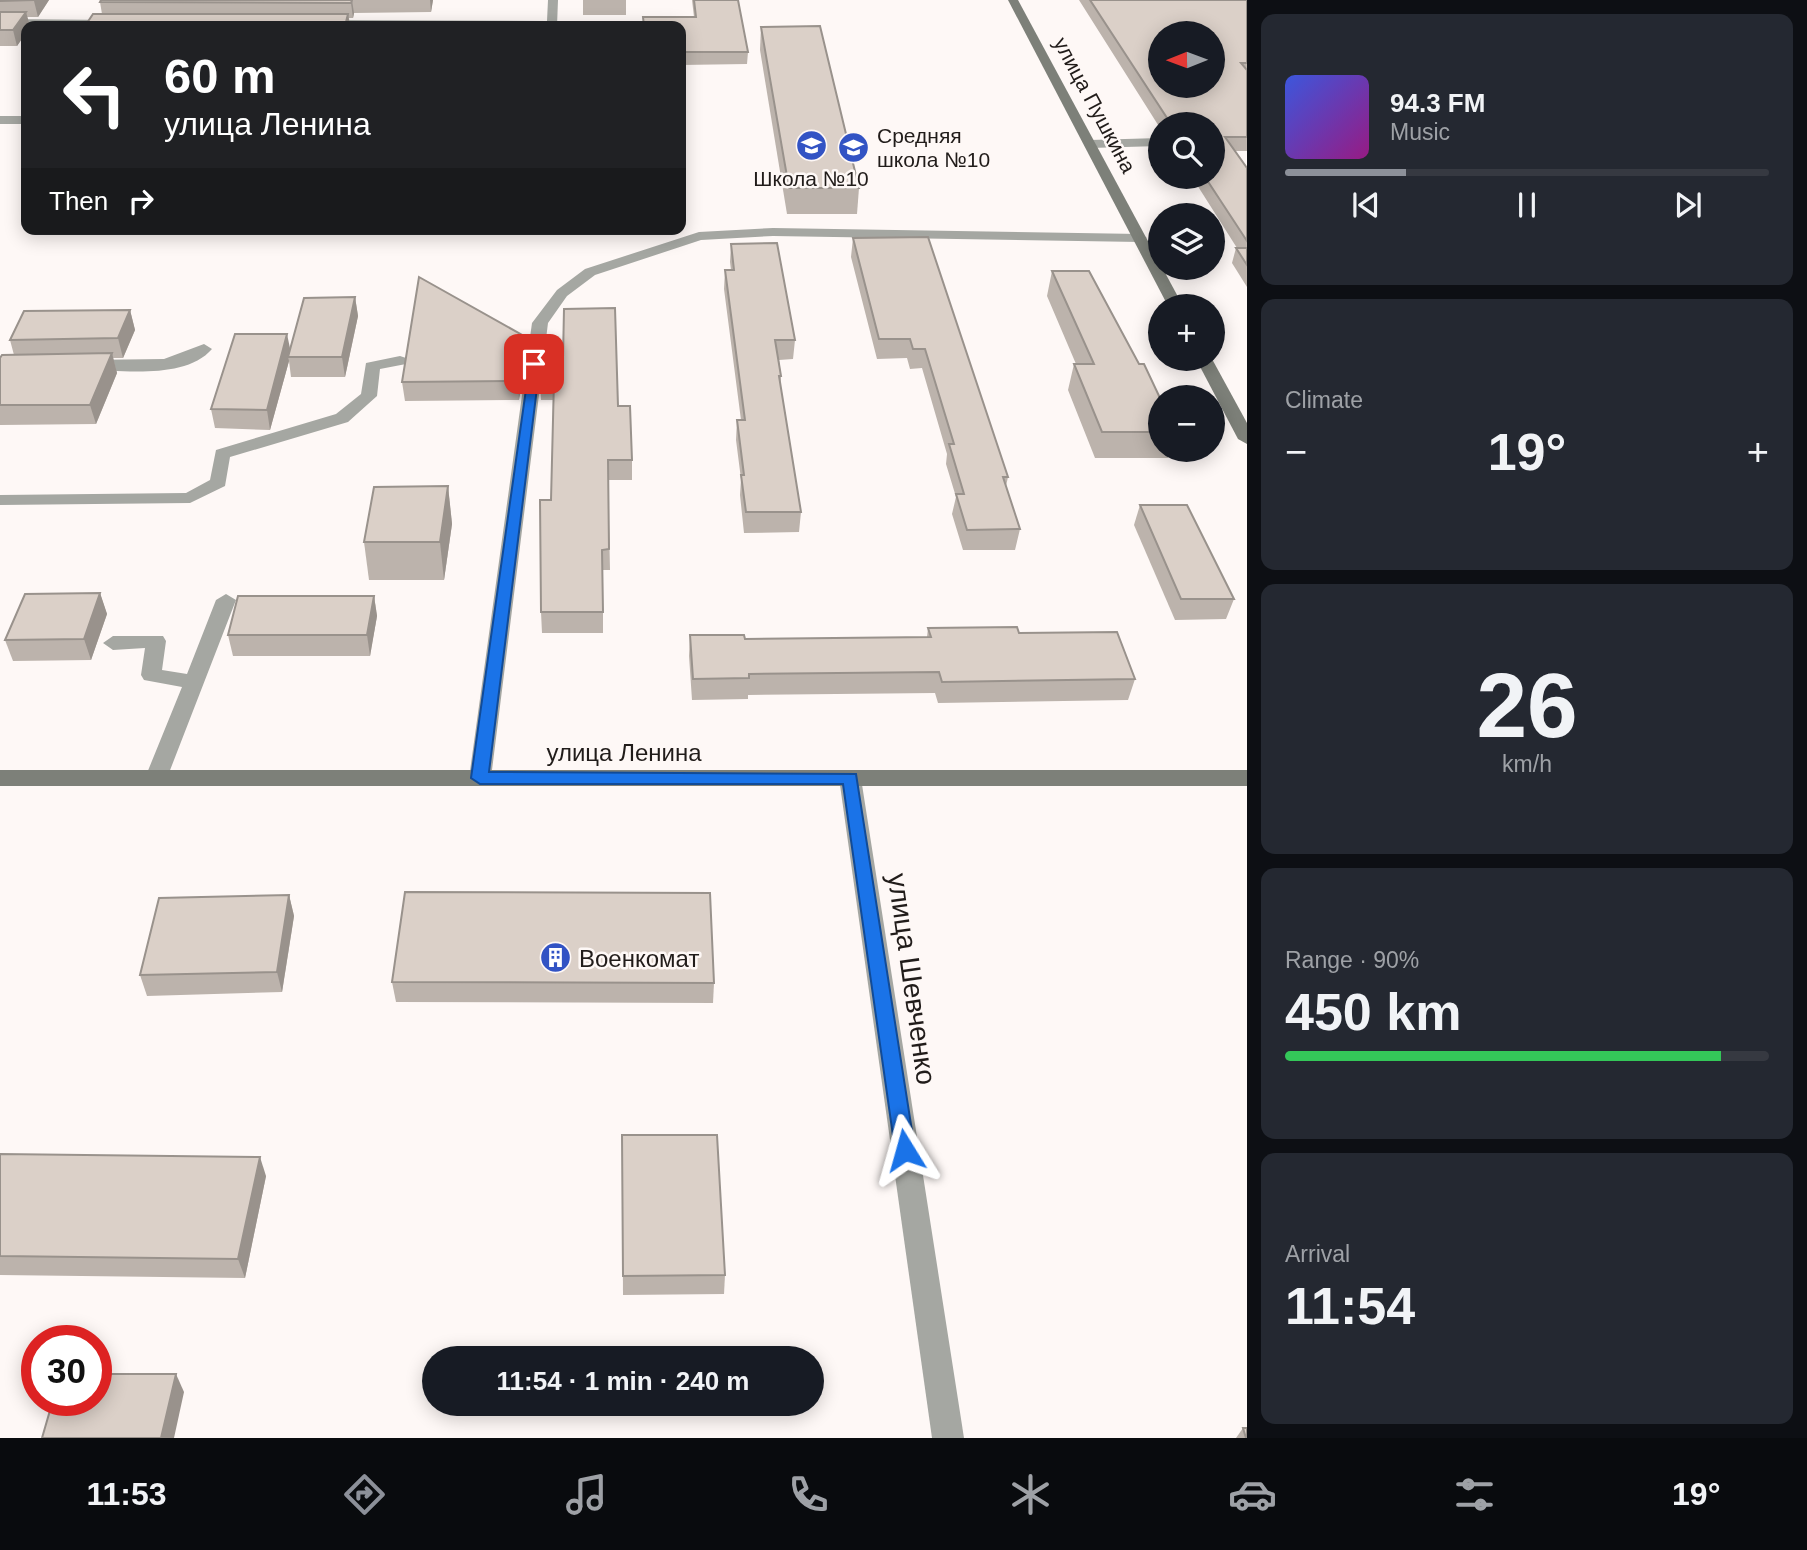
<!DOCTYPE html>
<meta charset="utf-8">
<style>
:root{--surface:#171b24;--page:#242831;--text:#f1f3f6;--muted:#9ea1a6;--line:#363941;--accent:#8c9099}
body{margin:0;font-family:Arial,sans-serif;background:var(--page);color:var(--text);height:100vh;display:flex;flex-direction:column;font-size:26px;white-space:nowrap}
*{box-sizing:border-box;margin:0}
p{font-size:23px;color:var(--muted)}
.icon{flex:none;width:38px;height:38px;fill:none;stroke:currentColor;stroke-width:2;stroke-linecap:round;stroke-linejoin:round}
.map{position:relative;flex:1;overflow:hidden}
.details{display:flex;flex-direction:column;gap:14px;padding:14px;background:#0d0f14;width:560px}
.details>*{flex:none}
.guide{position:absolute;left:21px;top:21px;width:665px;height:214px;border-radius:14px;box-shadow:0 4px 18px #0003;background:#202124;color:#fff;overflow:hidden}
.needle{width:46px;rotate:269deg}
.tools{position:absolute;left:1148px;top:21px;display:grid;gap:14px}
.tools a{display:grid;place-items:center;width:77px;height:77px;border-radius:50%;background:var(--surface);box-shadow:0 4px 18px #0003;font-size:35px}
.speed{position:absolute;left:21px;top:1325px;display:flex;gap:14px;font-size:35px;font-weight:700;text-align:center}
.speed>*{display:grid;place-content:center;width:91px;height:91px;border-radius:50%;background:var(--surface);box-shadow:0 4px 18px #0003;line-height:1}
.speed .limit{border:10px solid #d22;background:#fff;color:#111}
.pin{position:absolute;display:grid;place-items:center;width:60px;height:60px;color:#fff;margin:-30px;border-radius:14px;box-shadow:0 4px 10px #0006}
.me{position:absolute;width:77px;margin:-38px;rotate:352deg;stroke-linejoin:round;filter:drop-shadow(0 0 5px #0008)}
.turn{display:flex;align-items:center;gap:24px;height:147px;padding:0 28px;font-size:32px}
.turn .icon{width:91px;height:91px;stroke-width:2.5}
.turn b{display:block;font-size:49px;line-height:60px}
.then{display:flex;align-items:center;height:66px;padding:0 28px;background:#0003;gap:14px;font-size:26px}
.big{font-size:52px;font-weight:700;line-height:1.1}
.details .card{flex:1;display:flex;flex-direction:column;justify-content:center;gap:10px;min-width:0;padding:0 24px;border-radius:14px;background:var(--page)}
.details .dial{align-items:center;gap:0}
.dial b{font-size:91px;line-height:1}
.song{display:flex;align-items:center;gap:21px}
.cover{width:84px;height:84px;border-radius:10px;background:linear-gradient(135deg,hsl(230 70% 55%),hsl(310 70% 35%))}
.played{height:7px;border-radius:4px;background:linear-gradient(90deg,var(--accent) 25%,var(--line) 25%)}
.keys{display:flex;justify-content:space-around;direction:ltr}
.heat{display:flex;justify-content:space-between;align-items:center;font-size:38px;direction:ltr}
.charge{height:10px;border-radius:5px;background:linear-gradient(90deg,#34c759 90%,var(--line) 0)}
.trip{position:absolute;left:422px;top:1346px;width:402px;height:70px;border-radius:35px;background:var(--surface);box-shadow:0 4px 18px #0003;font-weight:700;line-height:70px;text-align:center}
.tabs{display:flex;height:112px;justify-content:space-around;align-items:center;background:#090b0e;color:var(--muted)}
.tabs .icon{width:49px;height:49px}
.tabs .on{color:var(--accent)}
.tabs b{font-size:32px;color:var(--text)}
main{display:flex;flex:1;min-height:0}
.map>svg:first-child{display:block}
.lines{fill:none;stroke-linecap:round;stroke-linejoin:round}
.street{fill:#a5a7a2;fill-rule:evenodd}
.secondary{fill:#7d8079;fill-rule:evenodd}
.wall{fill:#bcb3ac}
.shaded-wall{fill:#99928c}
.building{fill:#dbd0c8;stroke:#99928c;stroke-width:2;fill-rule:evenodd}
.route{fill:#1a73e8;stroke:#114b97;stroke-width:2}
.labels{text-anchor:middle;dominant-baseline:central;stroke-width:5;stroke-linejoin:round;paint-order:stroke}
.far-street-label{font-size:21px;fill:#211c1a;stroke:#fef8f6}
.far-poi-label{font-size:21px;fill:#211c1a;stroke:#fef8f6;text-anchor:start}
.street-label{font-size:24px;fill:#211c1a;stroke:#fef8f6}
.poi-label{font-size:24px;fill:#211c1a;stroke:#fef8f6;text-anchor:start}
.near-street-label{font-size:28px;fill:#211c1a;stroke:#fef8f6}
</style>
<main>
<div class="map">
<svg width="1247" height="1438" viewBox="0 0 1247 1438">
<rect width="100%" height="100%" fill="#fef8f6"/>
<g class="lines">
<g class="street">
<path d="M 548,0 L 558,0 L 557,26 L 321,26 L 315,23 L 321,20 L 547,21 Z"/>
<path d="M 0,19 L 113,20 L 119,23 L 113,26 L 0,25 Z"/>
<rect x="0" y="116" width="26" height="8"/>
<path d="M 1160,138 L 1160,146 L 1090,148 L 1084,144 L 1090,140 Z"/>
<path d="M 773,228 L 1140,234 L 1147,238 L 1140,242 L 773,236 L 701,240 L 595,275 L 567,296 L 548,323 L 491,778 L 488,784 L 472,784 L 469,778 L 532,323 L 557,290 L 585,269 L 699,232 Z"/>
<path d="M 204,344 L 212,349 C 185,380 123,370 86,370 L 78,365 L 86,360 L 164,359 Z"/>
<path d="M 400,356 L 406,358 L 406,364 L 380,369 L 377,396 L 348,422 L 230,457 L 225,486 L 190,503 L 0,505 L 0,495 L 186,493 L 210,480 L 216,450 L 336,414 L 361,394 L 366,363 Z"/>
<path d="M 226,594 L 236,600 L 167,778 L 164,784 L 148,784 L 145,778 L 182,687 L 144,680 L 141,675 L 145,648 L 113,650 L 103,643 L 113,636 L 163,636 L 166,641 L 162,670 L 187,674 L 216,600 Z"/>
<path d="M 850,770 L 858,772 L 861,778 L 964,1438 L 932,1438 L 839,778 L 842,772 Z"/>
</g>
<g class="secondary">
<path d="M 1008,0 L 1018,0 L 1183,306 L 1168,306 Z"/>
<path d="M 1196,359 L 1212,359 L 1247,423 L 1247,444 L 1238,439 Z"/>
<rect x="0" y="770" width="1247" height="16"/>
</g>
</g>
<g class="wall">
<path d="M 0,0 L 49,0 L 38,17 L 27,17 L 30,26 L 26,26 L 26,33 L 17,46 L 0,46 Z"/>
<path d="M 101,0 L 433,0 L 431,12 L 354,13 L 353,18 L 349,18 L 350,26 L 102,14 L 100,2 Z"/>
<rect x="583" y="0" width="43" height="15"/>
<path d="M 692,0 L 738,0 L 748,52 L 747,64 L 681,65 L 681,26 L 643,26 L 643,17 L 694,17 Z"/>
<path d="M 1079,0 L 1247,0 L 1247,151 L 1235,151 L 1247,168 L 1247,287 L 1232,263 L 1236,248 L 1237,248 L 1192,177 L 1213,177 L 1213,124 L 1160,124 L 1160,128 Z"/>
<path d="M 761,27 L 859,188 L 857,214 L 787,214 L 760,50 Z"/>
<path d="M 928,237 L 1008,477 L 1006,486 L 1020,529 L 1015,550 L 963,550 L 952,514 L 956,497 L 946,464 L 947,454 L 922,368 L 910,369 L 907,358 L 877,359 L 851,257 L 853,238 Z"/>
<path d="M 731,244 L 795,340 L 793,359 L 779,360 L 781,376 L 780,387 L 801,512 L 799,532 L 744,533 L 740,495 L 741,479 L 736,440 L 737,420 L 741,420 L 724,289 L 725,270 L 731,270 L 730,262 Z"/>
<path d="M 1052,271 L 1139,364 L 1160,398 L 1160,450 L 1171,450 L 1168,458 L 1095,458 L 1068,390 L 1074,364 L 1076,364 L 1047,296 Z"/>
<path d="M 355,297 L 358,316 L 345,377 L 291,377 L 289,361 L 270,430 L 215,428 L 211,409 L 290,350 Z"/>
<path d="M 130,310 L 135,330 L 123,358 L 113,358 L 117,373 L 96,424 L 0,425 L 0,358 L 14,355 L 10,340 Z"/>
<path d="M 544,348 L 618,406 L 632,460 L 632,480 L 608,480 L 610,570 L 603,570 L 603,633 L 542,633 L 541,612 L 551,500 L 553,400 L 541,400 L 540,380 Z"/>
<path d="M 525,355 L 519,400 L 405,401 L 402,382 Z"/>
<path d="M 448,486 L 452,524 L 444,580 L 369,580 L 364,542 Z"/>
<path d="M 1140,505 L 1234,599 L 1226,619 L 1175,620 L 1134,525 Z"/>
<path d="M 100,593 L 107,614 L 91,660 L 13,661 L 5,640 Z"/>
<path d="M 374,596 L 377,616 L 370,656 L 233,656 L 228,635 Z"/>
<path d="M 928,628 L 1019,633 L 1135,679 L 1128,700 L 938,703 L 935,693 L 748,695 L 748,699 L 692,700 L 689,656 L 690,635 L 745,639 L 927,637 Z"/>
<path d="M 289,895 L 294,916 L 282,992 L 147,996 L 140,975 Z"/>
<path d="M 392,982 L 714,983 L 713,1003 L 396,1002 Z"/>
<path d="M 622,1135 L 725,1275 L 724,1294 L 623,1295 Z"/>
<path d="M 0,1154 L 266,1176 L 245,1278 L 0,1275 Z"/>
<path d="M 1243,1428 L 1247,1438 L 1236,1438 Z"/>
</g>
<g class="shaded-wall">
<path d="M 34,0 L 49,0 L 38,17 L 34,1 Z"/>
<path d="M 352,0 L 354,13 L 353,18 L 351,3 Z"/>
<path d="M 430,0 L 433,0 L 431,12 Z"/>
<path d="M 26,12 L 30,26 L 26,26 L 26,33 L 17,46 L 13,30 Z"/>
<path d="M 348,14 L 350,26 L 345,26 Z"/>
<path d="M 355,297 L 358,316 L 345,377 L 342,357 Z"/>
<path d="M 130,310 L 135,330 L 123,358 L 118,338 Z"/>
<path d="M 287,334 L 291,353 L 288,357 L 289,361 L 270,430 L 267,410 Z"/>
<path d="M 524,336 L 525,355 L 519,400 L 518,381 Z"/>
<path d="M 112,353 L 117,373 L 96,424 L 90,405 Z"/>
<path d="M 448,486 L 452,524 L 444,580 L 440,542 Z"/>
<path d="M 100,593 L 107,614 L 91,660 L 84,639 Z"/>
<path d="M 374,596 L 377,616 L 370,656 L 367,635 Z"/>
<path d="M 289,895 L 294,916 L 282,992 L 277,972 Z"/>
<path d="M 260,1157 L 266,1176 L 245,1278 L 238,1259 Z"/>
<path d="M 176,1374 L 184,1392 L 174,1438 L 161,1438 Z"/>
</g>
<g class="building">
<path d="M 0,0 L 34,0 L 0,1 Z"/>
<path d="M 101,0 L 352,0 L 351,3 L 100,2 Z"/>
<path d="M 694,0 L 738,0 L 748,52 L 681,52 L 681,26 L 644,26 L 643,17 L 696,17 Z"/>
<path d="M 1090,0 L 1247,0 L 1247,63 L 1241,63 L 1247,70 L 1247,137 L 1225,137 L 1247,168 L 1247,241 L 1205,177 L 1213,177 L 1213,124 L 1171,124 ZM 1160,33 L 1213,33 L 1213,86 L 1160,86 Z"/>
<path d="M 0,12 L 26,12 L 13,30 L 0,30 Z"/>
<path d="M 93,14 L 348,14 L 345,26 L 85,26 Z"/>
<path d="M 820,26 L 859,188 L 789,188 L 761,27 Z"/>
<path d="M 928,237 L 1008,477 L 1003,477 L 1020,529 L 967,530 L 956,494 L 964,494 L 949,444 L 954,444 L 925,349 L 913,349 L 910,339 L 879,339 L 853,238 Z"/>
<path d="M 777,243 L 795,340 L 775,340 L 781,376 L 779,376 L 801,512 L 746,512 L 741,475 L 744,475 L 737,420 L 745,420 L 725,270 L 734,270 L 731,244 Z"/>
<path d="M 1236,248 L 1247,248 L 1247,265 Z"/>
<path d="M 1052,271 L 1089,271 L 1139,364 L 1144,364 L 1160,398 L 1160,432 L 1102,432 L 1074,364 L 1094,364 Z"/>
<path d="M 419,277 L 524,336 L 518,381 L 402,382 Z"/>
<path d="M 355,297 L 342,357 L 288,357 L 304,298 Z"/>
<path d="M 615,308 L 618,406 L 630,406 L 632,460 L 608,460 L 609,549 L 602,550 L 603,612 L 541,612 L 540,500 L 551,500 L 554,380 L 540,380 L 544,348 L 563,358 L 564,309 Z"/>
<path d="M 130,310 L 118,338 L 10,340 L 24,311 Z"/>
<path d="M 235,334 L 287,334 L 267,410 L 211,409 Z"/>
<path d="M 112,353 L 90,405 L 0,405 L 0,358 L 2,355 Z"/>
<path d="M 448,486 L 440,542 L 364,542 L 374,487 Z"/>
<path d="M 1140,505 L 1187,505 L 1234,599 L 1181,599 Z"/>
<path d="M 100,593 L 84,639 L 5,640 L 25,594 Z"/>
<path d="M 238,596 L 374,596 L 367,635 L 228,635 Z"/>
<path d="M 1017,627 L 1019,633 L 1117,632 L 1135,679 L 942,682 L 939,672 L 749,674 L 749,678 L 693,679 L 690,635 L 744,635 L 745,639 L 931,637 L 928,628 Z"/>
<path d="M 405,892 L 710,893 L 714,983 L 392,982 Z"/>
<path d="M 289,895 L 277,972 L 140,975 L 159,898 Z"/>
<path d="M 622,1135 L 717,1135 L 725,1275 L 623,1276 Z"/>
<path d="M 0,1154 L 260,1157 L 238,1259 L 0,1256 Z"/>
<path d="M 96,1374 L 176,1374 L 161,1438 L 42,1438 L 53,1400 L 96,1400 Z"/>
<path d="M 1243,1428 L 1247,1428 L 1247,1438 L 1246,1438 Z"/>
</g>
<path class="route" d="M 530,361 L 540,364 L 489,772 L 856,774 L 915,1150 L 912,1156 L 905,1159 L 898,1156 L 895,1150 L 843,784 L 480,784 L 471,778 Z"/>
<defs>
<symbol id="school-disc" viewBox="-11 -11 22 22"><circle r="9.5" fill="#3253c4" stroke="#fef8f6"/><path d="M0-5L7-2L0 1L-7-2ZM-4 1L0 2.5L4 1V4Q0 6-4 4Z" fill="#fff"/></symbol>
<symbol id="building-disc" viewBox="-11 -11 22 22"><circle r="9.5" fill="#3253c4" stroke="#fef8f6"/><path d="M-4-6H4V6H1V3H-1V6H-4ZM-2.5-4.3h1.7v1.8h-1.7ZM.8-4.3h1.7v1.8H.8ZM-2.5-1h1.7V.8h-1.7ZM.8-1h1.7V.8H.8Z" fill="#fff"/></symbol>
</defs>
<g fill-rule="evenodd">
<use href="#school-disc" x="794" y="128" width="35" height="35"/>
<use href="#school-disc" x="836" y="130" width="35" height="35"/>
<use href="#building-disc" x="538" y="940" width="35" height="35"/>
</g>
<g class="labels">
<g class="far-street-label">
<text transform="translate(1095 105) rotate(62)">улица Пушкина</text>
</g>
<g class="far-poi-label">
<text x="877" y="135">Средняя<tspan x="877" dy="24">школа №10</tspan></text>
<text x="811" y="178" text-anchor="middle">Школа №10</text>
</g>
<g class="street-label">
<text x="624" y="752">улица Ленина</text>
</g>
<g class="poi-label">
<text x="579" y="958">Военкомат</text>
</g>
<g class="near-street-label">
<text transform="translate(912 979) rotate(82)">улица Шевченко</text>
</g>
</g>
</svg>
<div class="tools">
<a><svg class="needle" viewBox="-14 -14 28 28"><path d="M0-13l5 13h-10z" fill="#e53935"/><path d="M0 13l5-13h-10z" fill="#9ea1a6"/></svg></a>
<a><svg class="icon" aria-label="search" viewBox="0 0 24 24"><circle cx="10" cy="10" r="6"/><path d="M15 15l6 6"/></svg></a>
<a><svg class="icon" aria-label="layers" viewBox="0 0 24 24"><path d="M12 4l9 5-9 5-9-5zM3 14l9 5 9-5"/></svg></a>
<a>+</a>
<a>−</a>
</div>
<div class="speed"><div class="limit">30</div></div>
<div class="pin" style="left:534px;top:364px;background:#d93025"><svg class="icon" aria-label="arrive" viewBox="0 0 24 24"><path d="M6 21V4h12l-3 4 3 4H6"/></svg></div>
<svg class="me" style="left:905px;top:1150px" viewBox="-20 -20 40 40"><path d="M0-17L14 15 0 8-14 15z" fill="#1a73e8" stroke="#fff" stroke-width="4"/></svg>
<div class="trip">11:54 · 1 min · 240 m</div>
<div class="guide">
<div class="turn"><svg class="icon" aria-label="left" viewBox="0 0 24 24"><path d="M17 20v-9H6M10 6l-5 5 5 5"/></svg><div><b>60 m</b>улица Ленина</div></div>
<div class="then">Then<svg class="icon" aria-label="right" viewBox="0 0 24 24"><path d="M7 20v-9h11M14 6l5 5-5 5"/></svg></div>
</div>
</div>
<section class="details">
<div class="card">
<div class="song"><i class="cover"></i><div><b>94.3 FM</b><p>Music</p></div></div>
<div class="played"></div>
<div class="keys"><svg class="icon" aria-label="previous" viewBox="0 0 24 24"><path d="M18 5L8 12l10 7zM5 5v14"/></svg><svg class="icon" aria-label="pause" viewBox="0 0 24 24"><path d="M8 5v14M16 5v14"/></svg><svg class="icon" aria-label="next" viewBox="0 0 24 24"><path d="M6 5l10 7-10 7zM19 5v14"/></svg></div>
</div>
<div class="card"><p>Climate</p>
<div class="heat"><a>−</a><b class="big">19°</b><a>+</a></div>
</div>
<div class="card dial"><b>26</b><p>km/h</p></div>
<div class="card"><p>Range · 90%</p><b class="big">450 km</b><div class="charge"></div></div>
<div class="card"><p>Arrival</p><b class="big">11:54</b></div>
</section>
</main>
<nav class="tabs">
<b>11:53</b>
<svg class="icon on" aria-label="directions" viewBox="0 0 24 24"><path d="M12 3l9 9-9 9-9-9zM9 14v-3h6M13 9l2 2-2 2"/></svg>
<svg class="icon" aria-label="music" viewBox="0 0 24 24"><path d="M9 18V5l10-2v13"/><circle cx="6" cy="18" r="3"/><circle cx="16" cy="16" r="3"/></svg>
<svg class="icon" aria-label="phone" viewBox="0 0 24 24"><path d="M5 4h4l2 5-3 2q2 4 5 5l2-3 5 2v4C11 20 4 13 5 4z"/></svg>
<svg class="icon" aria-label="climate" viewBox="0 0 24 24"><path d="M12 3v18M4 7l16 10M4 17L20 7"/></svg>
<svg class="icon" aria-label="car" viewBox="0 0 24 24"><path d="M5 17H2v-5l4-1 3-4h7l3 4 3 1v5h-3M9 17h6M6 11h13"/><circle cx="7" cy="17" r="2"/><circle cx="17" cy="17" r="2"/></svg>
<svg class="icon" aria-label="filters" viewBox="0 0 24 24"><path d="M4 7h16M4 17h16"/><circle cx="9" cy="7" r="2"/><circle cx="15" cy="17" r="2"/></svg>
<b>19°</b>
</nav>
